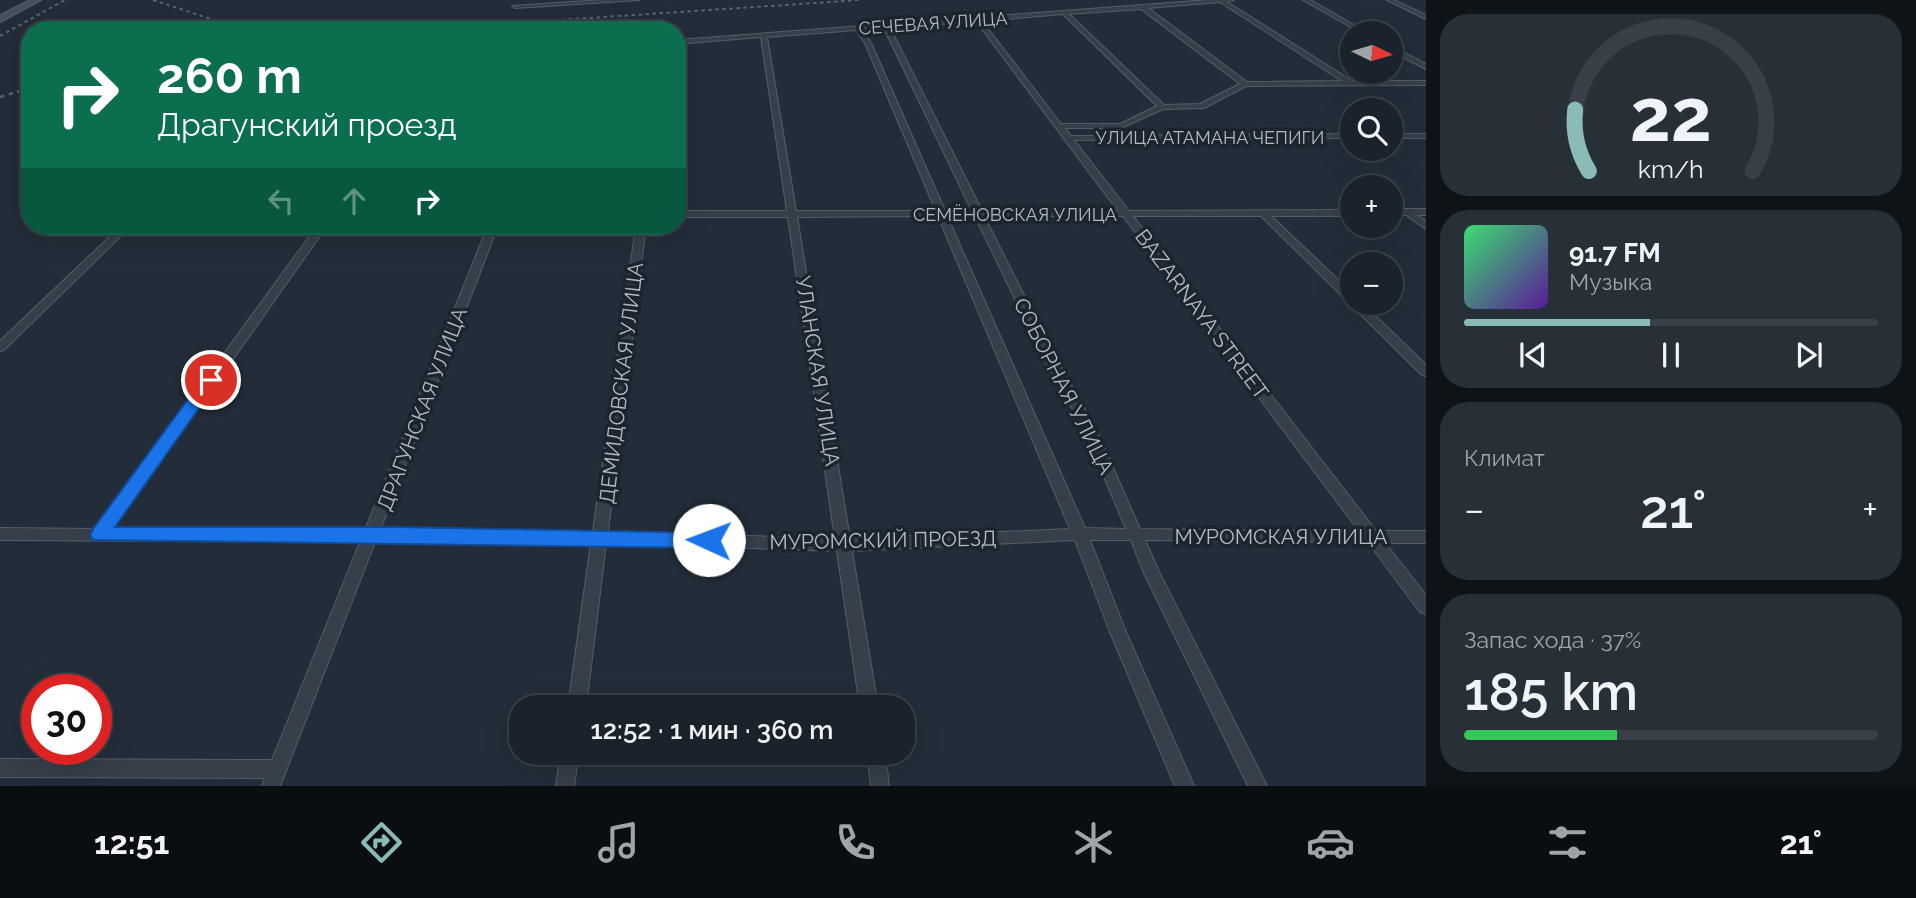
<!DOCTYPE html>
<html lang="ru">
<meta charset="utf-8">
<style>
:root{--surface:#1a222b;--page:#272f37;--text:#f1f3f6;--muted:#9fa4a9;--line:#383f47;--accent:#8bbbb9}
body{margin:0;font-family:Raleway,sans-serif;background:var(--page);color:var(--text);height:100vh;display:flex;flex-direction:column;font-size:26px;white-space:nowrap}
*{box-sizing:border-box;margin:0}
p{font-size:23px;color:var(--muted)}
.icon{flex:none;width:38px;height:38px;fill:none;stroke:currentColor;stroke-width:2;stroke-linecap:round;stroke-linejoin:round}
.map{position:relative;flex:1;overflow:hidden}
.drawer{display:flex;flex-direction:column;gap:14px;padding:14px;background:#0e1318;width:490px}
.drawer>*{flex:none}
.guide{position:absolute;left:21px;top:21px;width:665px;height:214px;border-radius:28px;box-shadow:0 7px 28px #0002,0 0 0 2px var(--line);background:#0b6e4f;color:#fff;overflow:hidden}
.needle{width:46px;rotate:95deg}
.fabs{position:absolute;left:1340px;top:21px;display:grid;gap:14px}
.fabs a{display:grid;place-items:center;width:63px;height:63px;border-radius:50%;background:var(--surface);box-shadow:0 7px 28px #0002,0 0 0 2px var(--line);font-size:35px}
.speed{position:absolute;left:21px;top:674px;display:flex;gap:14px;font-size:35px;font-weight:700;text-align:center}
.speed>*{display:grid;place-content:center;width:91px;height:91px;border-radius:50%;background:var(--surface);box-shadow:0 7px 28px #0002,0 0 0 2px var(--line);line-height:1}
.speed .limit{border:10px solid #d22;background:#fff;color:#111}
.pin{position:absolute;display:grid;place-items:center;width:60px;height:60px;color:#fff;margin:-30px;border:4px solid #fff;border-radius:50%;box-shadow:0 2px 7px #0007}
.me{position:absolute;width:77px;margin:-38px;rotate:272deg;stroke-linejoin:round;filter:drop-shadow(0 0 5px #0008)}
.turn{display:flex;align-items:center;gap:24px;height:147px;padding:0 21px;font-size:32px}
.turn .icon{width:91px;height:91px;stroke-width:2.5}
.turn b{display:block;font-size:49px;line-height:60px}
.lanes{display:flex;align-items:center;height:66px;padding:0 21px;background:#0003;justify-content:center;gap:35px;direction:ltr}
.lanes .off{opacity:.35}
.big{font-size:52px;font-weight:600;line-height:1.1}
.drawer .card{flex:1;display:flex;flex-direction:column;justify-content:center;gap:10px;min-width:0;padding:0 24px;border-radius:28px;background:var(--page)}
.drawer .dial{align-items:center;gap:0}
.dial svg{height:182px;overflow:visible;fill:none;stroke:var(--line);stroke-width:7;stroke-linecap:round;text-anchor:middle}
.dial text{fill:var(--text);stroke:none}
.song{display:flex;align-items:center;gap:21px}
.cover{width:84px;height:84px;border-radius:10px;background:linear-gradient(135deg,hsl(140 70% 55%),hsl(270 70% 35%))}
.played{height:7px;border-radius:4px;background:linear-gradient(90deg,var(--accent) 45%,var(--line) 45%)}
.keys{display:flex;justify-content:space-around;direction:ltr}
.heat{display:flex;justify-content:space-between;align-items:center;font-size:38px;direction:ltr}
.charge{height:10px;border-radius:5px;background:linear-gradient(90deg,#34c759 37%,var(--line) 0)}
.trip{position:absolute;left:509px;top:695px;width:406px;height:70px;border-radius:28px;background:var(--surface);box-shadow:0 7px 28px #0002,0 0 0 2px var(--line);font-weight:600;line-height:70px;text-align:center}
.dock{display:flex;height:112px;justify-content:space-around;align-items:center;background:#0a0e11;color:var(--muted)}
.dock .icon{width:49px;height:49px}
.dock .active{color:var(--accent)}
.dock b{font-size:32px;color:var(--text)}
main{display:flex;flex:1;min-height:0}
.map>svg:first-child{display:block}
.lines{fill:none;stroke-linecap:round;stroke-linejoin:round}
.street-casing{stroke:#555d68;stroke-width:2}
.secondary-casing{stroke:#555d68;stroke-width:2}
.street{fill:#363f4a;fill-rule:evenodd}
.secondary{fill:#454e5d;fill-rule:evenodd}
.rail-far1{stroke:#596371;stroke-width:2;stroke-dasharray:3.5 3.5;stroke-linecap:butt}
.rail{stroke:#596371;stroke-width:2.5;stroke-dasharray:4.5 4.5;stroke-linecap:butt}
.route{fill:#1a73e8;stroke:#114b97;stroke-width:2}
.labels{text-anchor:middle;dominant-baseline:central;stroke-width:7;stroke-linejoin:round;paint-order:stroke}
.far-street-label{font-size:18px;fill:#b2bac6;stroke:#1c242e}
.street-label{font-size:21px;fill:#b2bac6;stroke:#1c242e}
</style>
<main>
<div class="map">
<svg width="1426" height="786" viewBox="0 0 1426 786">
<rect width="100%" height="100%" fill="#232d39"/>
<g class="lines">
<defs>
<g id="street">
<path d="M 602,0 L 639,0 L 515,8 L 512,6 Z"/>
<path d="M 1209,0 L 1234,0 L 1227,2 L 1352,81 L 1426,81 L 1426,85 L 1246,86 L 1204,108 L 1163,109 L 1121,128 L 1065,128 L 1071,136 L 1353,134 L 1353,138 L 1074,140 L 1129,211 L 1353,210 L 1353,216 L 1271,216 L 1353,294 L 1353,303 L 1362,303 L 1426,365 L 1426,376 L 1422,375 L 1261,216 L 1133,216 L 1376,531 L 1426,531 L 1426,543 L 1385,543 L 1426,595 L 1426,614 L 1420,612 L 1368,542 L 1145,540 L 1159,572 L 1267,786 L 1248,786 L 1144,573 L 1131,540 L 1090,540 L 1126,632 L 1194,786 L 1175,786 L 1110,632 L 1075,540 L 852,551 L 878,707 L 860,707 L 837,551 L 606,543 L 586,707 L 568,707 L 591,543 L 375,542 L 280,786 L 262,786 L 265,778 L 0,777 L 0,759 L 272,760 L 360,542 L 0,540 L 0,528 L 96,529 L 317,226 L 327,226 L 113,529 L 365,530 L 488,226 L 498,226 L 380,530 L 593,531 L 636,226 L 646,226 L 608,531 L 835,539 L 788,217 L 677,217 L 677,211 L 787,211 L 761,37 L 677,44 L 677,40 ZM 1220,2 L 1342,81 L 1247,82 L 1148,8 ZM 1141,9 L 1240,84 L 1200,104 L 1164,105 L 1069,14 ZM 1063,14 L 1157,106 L 1120,124 L 1061,124 L 982,21 ZM 976,21 L 1118,211 L 982,211 L 890,28 ZM 884,28 L 972,211 L 945,211 L 871,43 L 862,30 ZM 856,30 L 865,43 L 936,211 L 796,211 L 767,37 ZM 938,216 L 1070,529 L 850,539 L 797,217 ZM 947,216 L 975,216 L 1042,355 L 1084,429 L 1126,529 L 1085,528 ZM 984,216 L 1123,216 L 1359,531 L 1140,529 L 1096,429 L 1054,355 Z"/>
<path d="M 1303,0 L 1310,0 L 1368,33 L 1361,33 Z"/>
<path d="M 1387,0 L 1394,0 L 1426,15 L 1426,19 Z"/>
<path d="M 1391,46 L 1426,64 L 1426,69 L 1391,51 Z"/>
<rect x="1391" y="134" width="35" height="4"/>
<path d="M 1391,209 L 1426,209 L 1426,215 L 1417,215 L 1426,221 L 1426,229 L 1406,215 L 1391,215 Z"/>
<path d="M 121,226 L 131,226 L 4,350 L 0,351 L 0,341 Z"/>
<path d="M 561,752 L 579,752 L 574,786 L 556,786 Z"/>
<path d="M 867,752 L 885,752 L 889,786 L 871,786 Z"/>
</g>
<path id="secondary" d="M 30,0 L 41,0 L 0,22 L 0,15 Z"/>
</defs>
<use href="#street" class="street-casing"/>
<use href="#secondary" class="secondary-casing"/>
<use href="#street" class="street"/>
<use href="#secondary" class="secondary"/>
<g class="rail-far1">
<path d="M 153,0 L 217,21 L 330,30"/>
<path d="M 362,30 L 417,28"/>
<path d="M 408,30 L 860,0"/>
<path d="M 0,36 L 65,0"/>
<path d="M 17,92 L 30,88"/>
</g>
<path class="rail" d="M 0,97 L 23,90"/>
</g>
<path class="route" d="M 211,375 L 219,380 L 115,527 L 398,527 L 709,533 L 716,535 L 719,540 L 716,546 L 709,548 L 93,540 L 90,535 L 93,529 L 205,376 Z"/>
<g class="labels">
<g class="far-street-label">
<text transform="translate(933 23) rotate(-4)">СЕЧЕВАЯ УЛИЦА</text>
<text x="1210" y="137">УЛИЦА АТАМАНА ЧЕПИГИ</text>
<text x="1015" y="214">СЕМЁНОВСКАЯ УЛИЦА</text>
</g>
<g class="street-label">
<text transform="translate(1202 314) rotate(53)">BAZARNAYA STREET</text>
<text transform="translate(818 371) rotate(81)">УЛАНСКАЯ УЛИЦА</text>
<text transform="translate(621 383) rotate(-83)">ДЕМИДОВСКАЯ УЛИЦА</text>
<text transform="translate(1064 386) rotate(63)">СОБОРНАЯ УЛИЦА</text>
<text transform="translate(422 409) rotate(-69)">ДРАГУНСКАЯ УЛИЦА</text>
<text x="1281" y="536">МУРОМСКАЯ УЛИЦА</text>
<text transform="translate(883 540) rotate(-1)">МУРОМСКИЙ ПРОЕЗД</text>
</g>
</g>
</svg>
<div class="fabs">
<a><svg class="needle" viewBox="-14 -14 28 28"><path d="M0-13l5 13h-10z" fill="#e53935"/><path d="M0 13l5-13h-10z" fill="#9fa4a9"/></svg></a>
<a><svg class="icon" aria-label="search" viewBox="0 0 24 24"><circle cx="10" cy="10" r="6"/><path d="M15 15l6 6"/></svg></a>
<a>+</a>
<a>−</a>
</div>
<div class="speed"><div class="limit">30</div></div>
<div class="pin" style="left:211px;top:380px;background:#d93025"><svg class="icon" aria-label="arrive" viewBox="0 0 24 24"><path d="M6 21V4h12l-3 4 3 4H6"/></svg></div>
<svg class="me" style="left:709px;top:540px" viewBox="-20 -20 40 40"><circle r="19" fill="#fff"/><path d="M0-13L10 11 0 6-10 11z" fill="#1a73e8"/></svg>
<div class="trip">12:52 · 1 мин · 360 m</div>
<div class="guide">
<div class="turn"><svg class="icon" aria-label="right" viewBox="0 0 24 24"><path d="M7 20v-9h11M14 6l5 5-5 5"/></svg><div><b>260 m</b>Драгунский проезд</div></div>
<div class="lanes"><svg class="icon off" aria-label="left" viewBox="0 0 24 24"><path d="M17 20v-9H6M10 6l-5 5 5 5"/></svg><svg class="icon off" aria-label="ahead" viewBox="0 0 24 24"><path d="M12 20V5M6 11l6-6 6 6"/></svg><svg class="icon" aria-label="right" viewBox="0 0 24 24"><path d="M7 20v-9h11M14 6l5 5-5 5"/></svg></div>
</div>
</div>
<section class="drawer">
<div class="card dial"><svg viewBox="0 0 100 80">
<path d="M14 69A42 42 0 1 1 86 69"/>
<path d="M14 69A42 42 0 0 1 8 42" stroke="#8bbbb9"/>
<text x="50" y="56" font-size="32" font-weight="700">22</text>
<text x="50" y="72" font-size="11">km/h</text>
</svg></div>
<div class="card">
<div class="song"><i class="cover"></i><div><b>91.7 FM</b><p>Музыка</p></div></div>
<div class="played"></div>
<div class="keys"><svg class="icon" aria-label="previous" viewBox="0 0 24 24"><path d="M18 5L8 12l10 7zM5 5v14"/></svg><svg class="icon" aria-label="pause" viewBox="0 0 24 24"><path d="M8 5v14M16 5v14"/></svg><svg class="icon" aria-label="next" viewBox="0 0 24 24"><path d="M6 5l10 7-10 7zM19 5v14"/></svg></div>
</div>
<div class="card"><p>Климат</p>
<div class="heat"><a>−</a><b class="big">21°</b><a>+</a></div>
</div>
<div class="card"><p>Запас хода · 37%</p><b class="big">185 km</b><div class="charge"></div></div>
</section>
</main>
<nav class="dock">
<b>12:51</b>
<svg class="icon active" aria-label="directions" viewBox="0 0 24 24"><path d="M12 3l9 9-9 9-9-9zM9 14v-3h6M13 9l2 2-2 2"/></svg>
<svg class="icon" aria-label="music" viewBox="0 0 24 24"><path d="M9 18V5l10-2v13"/><circle cx="6" cy="18" r="3"/><circle cx="16" cy="16" r="3"/></svg>
<svg class="icon" aria-label="phone" viewBox="0 0 24 24"><path d="M5 4h4l2 5-3 2q2 4 5 5l2-3 5 2v4C11 20 4 13 5 4z"/></svg>
<svg class="icon" aria-label="climate" viewBox="0 0 24 24"><path d="M12 3v18M4 7l16 10M4 17L20 7"/></svg>
<svg class="icon" aria-label="car" viewBox="0 0 24 24"><path d="M5 17H2v-5l4-1 3-4h7l3 4 3 1v5h-3M9 17h6M6 11h13"/><circle cx="7" cy="17" r="2"/><circle cx="17" cy="17" r="2"/></svg>
<svg class="icon" aria-label="filters" viewBox="0 0 24 24"><path d="M4 7h16M4 17h16"/><circle cx="9" cy="7" r="2"/><circle cx="15" cy="17" r="2"/></svg>
<b>21°</b>
</nav>
